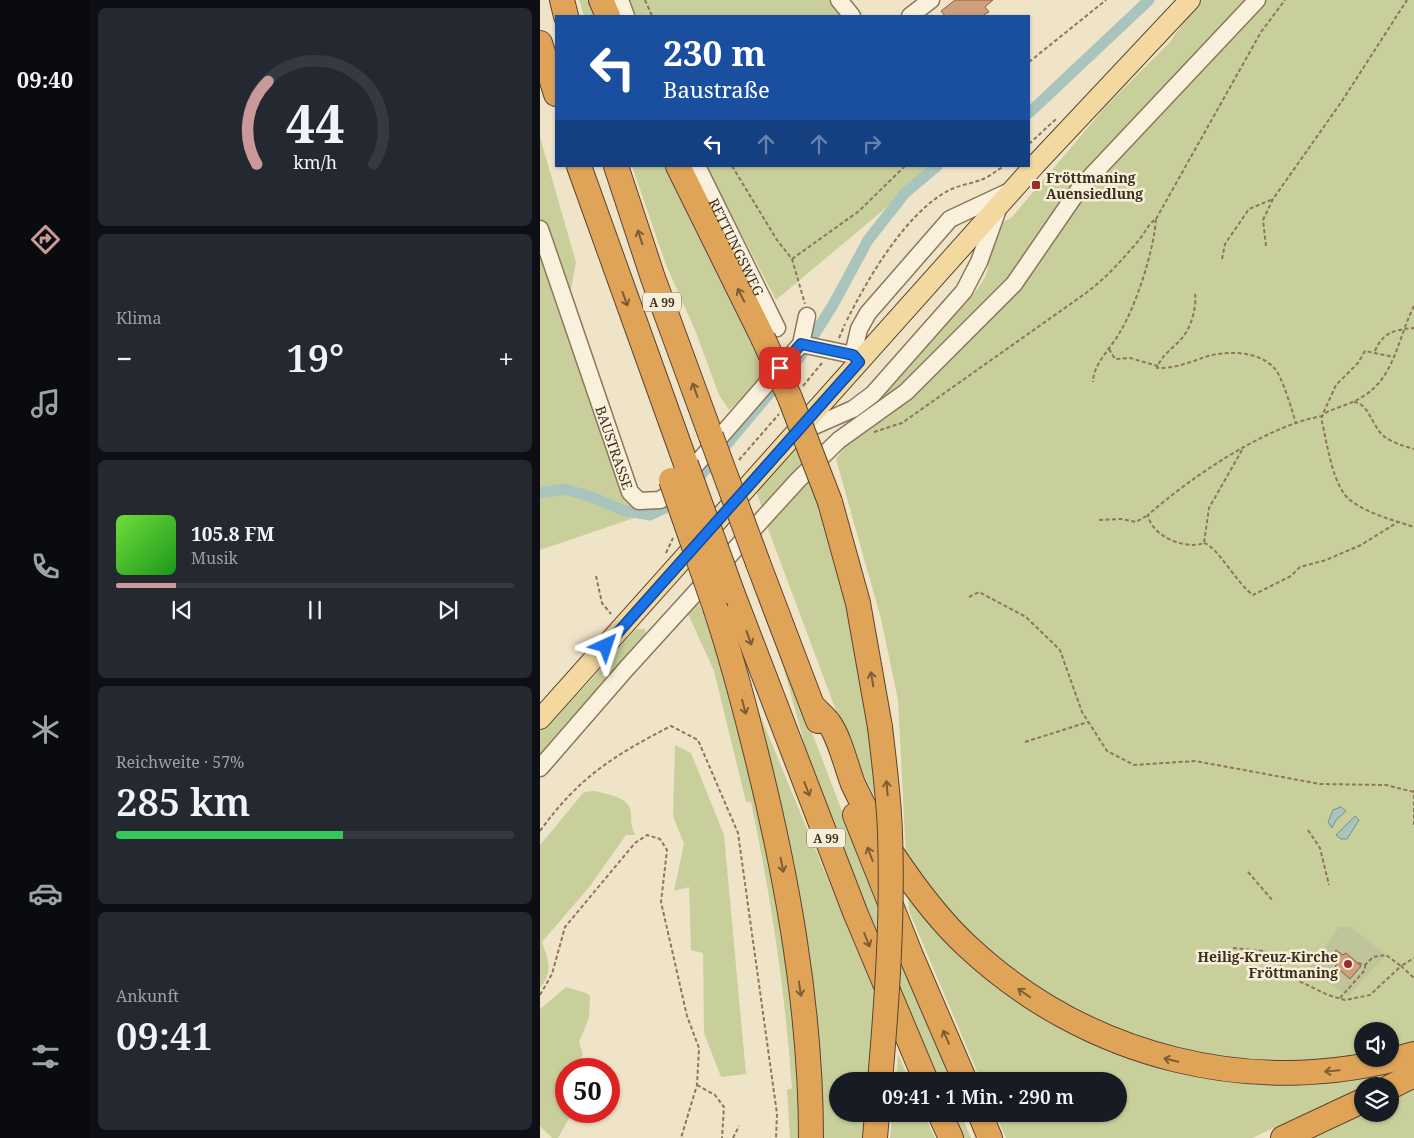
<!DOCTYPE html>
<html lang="de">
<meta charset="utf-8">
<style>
:root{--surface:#171b24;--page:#242831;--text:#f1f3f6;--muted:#9ea1a6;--line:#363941;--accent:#cc999b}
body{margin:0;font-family:"Noto Serif",serif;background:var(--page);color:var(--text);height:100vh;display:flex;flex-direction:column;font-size:19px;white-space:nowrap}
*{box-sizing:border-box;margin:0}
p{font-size:16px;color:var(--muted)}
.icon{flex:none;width:28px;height:28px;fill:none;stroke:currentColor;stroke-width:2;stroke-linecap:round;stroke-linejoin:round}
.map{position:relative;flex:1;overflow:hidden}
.panel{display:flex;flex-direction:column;gap:8px;padding:8px;background:#0d0f14;width:450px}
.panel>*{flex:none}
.hud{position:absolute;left:15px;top:15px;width:475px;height:152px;border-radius:0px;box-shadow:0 1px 4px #0004;background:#1a4fa0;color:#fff;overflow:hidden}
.tools{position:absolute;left:814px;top:1022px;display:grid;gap:10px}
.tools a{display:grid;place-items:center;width:45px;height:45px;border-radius:50%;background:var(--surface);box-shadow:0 1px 4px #0004;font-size:25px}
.speed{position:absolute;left:15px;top:1058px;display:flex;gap:10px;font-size:25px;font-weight:700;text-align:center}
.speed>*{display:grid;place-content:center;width:65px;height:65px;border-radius:50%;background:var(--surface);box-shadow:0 1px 4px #0004;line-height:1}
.speed .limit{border:8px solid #d22;background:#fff;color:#111}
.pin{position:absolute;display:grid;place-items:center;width:42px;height:42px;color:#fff;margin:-21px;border-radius:10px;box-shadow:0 2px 8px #0006}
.me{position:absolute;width:55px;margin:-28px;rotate:42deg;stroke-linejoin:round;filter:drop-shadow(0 0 4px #0008)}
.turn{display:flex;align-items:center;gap:18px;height:105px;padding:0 25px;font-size:22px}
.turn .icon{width:65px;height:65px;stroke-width:2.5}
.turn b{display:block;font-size:35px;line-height:42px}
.lanes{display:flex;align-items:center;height:48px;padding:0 25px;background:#0003;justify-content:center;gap:25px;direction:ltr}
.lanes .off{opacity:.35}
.big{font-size:38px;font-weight:600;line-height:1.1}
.panel .tile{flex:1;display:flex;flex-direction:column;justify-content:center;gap:8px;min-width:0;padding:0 18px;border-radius:8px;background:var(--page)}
.panel .dial{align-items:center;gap:0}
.dial svg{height:130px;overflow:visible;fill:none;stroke:var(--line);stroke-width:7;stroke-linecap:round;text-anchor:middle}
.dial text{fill:var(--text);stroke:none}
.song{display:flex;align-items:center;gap:15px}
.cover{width:60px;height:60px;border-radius:8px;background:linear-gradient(135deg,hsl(100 70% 55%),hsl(120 70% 35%))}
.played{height:5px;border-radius:2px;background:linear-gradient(90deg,var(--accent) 15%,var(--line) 15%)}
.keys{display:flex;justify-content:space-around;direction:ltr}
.heat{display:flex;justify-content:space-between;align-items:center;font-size:28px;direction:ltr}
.charge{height:8px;border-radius:4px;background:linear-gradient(90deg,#34c759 57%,var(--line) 0)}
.trip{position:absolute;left:289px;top:1072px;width:298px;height:50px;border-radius:25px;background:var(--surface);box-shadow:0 1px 4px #0004;font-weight:600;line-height:50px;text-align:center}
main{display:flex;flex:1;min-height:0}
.menu{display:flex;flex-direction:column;width:90px;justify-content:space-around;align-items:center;background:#090b0e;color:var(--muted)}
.menu .icon{width:35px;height:35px}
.menu .current{color:var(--accent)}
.menu b{font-size:22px;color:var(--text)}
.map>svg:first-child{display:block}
.green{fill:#c9cf9b}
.cemetery{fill:#bfc49a;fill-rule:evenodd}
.water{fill:#a9c4bc;stroke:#6f938a}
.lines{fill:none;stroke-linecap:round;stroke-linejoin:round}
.canal{stroke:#a9c4bc;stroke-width:11}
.building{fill:#cf9f7d;stroke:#8d5f41}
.minor-casing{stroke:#8d765c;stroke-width:19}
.major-casing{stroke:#5b4430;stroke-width:22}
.highway-casing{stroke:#5b4430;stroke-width:26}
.path{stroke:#8d765c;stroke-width:2;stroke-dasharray:4 2.5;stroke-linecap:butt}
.minor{stroke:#faf1dc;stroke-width:16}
.major{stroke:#f3d9a0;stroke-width:20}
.highway{stroke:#e0a458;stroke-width:24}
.highway-bridge-casing{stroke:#5b4430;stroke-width:26;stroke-linecap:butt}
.highway-bridge{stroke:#e0a458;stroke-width:24}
.oneway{stroke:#7e5d36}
.route-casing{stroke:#114b97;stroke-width:12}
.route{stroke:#1a73e8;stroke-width:9}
.poi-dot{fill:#9e2a2b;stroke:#f7eed8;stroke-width:2}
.labels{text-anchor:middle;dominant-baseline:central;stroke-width:5;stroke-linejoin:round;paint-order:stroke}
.shield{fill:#f7eed8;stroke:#756857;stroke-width:1}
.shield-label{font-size:12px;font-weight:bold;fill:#3d2e20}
.poi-label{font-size:14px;font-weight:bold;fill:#3d2e20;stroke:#f7eed8;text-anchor:start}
.street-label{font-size:14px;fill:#3d2e20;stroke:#f7eed8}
</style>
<main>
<nav class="menu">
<b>09:40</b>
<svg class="icon current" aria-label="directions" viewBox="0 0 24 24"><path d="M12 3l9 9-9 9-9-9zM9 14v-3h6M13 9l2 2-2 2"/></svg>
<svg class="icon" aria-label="music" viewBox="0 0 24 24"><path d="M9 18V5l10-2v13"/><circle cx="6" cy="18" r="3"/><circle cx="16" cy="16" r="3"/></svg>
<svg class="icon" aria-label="phone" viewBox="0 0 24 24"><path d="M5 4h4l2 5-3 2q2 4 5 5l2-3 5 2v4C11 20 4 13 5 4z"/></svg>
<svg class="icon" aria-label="climate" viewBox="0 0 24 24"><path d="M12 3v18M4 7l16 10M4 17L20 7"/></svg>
<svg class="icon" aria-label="car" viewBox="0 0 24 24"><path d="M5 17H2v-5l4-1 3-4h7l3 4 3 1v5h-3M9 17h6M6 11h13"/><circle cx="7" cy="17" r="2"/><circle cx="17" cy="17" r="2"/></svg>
<svg class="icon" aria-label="filters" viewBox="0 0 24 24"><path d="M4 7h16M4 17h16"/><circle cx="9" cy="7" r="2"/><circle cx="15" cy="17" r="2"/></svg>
</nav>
<section class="panel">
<div class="tile dial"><svg viewBox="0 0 100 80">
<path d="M14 69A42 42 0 1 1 86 69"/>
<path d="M14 69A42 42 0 0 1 21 18" stroke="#cc999b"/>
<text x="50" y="56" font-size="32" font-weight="700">44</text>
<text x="50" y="72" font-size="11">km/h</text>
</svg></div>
<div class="tile"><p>Klima</p>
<div class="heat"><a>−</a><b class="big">19°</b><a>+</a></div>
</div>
<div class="tile">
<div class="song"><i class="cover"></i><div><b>105.8 FM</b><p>Musik</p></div></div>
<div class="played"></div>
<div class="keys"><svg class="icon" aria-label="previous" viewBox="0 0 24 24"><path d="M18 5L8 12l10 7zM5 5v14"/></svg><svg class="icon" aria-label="pause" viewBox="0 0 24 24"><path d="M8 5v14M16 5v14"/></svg><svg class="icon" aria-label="next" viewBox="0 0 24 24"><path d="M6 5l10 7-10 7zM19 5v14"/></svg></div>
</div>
<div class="tile"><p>Reichweite · 57%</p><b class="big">285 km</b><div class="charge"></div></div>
<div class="tile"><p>Ankunft</p><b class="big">09:41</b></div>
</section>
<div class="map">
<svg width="874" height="1138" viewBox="0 0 874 1138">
<rect width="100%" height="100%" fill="#f0e4c8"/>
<g class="green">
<path d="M 39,0 L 54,0 L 61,16 L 44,16 Z"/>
<path d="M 86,0 L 292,0 L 306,16 L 94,16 Z"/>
<path d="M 660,0 L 874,0 L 874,1045 L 850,1052 L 850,1031 L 822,1031 L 822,1057 L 772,1062 L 706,1062 L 614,1044 L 525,1006 L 455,958 L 399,901 L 366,858 L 358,700 L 341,619 L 296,459 L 308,443 L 353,413 L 338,406 C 356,350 417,327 445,277 C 451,265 449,239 457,229 C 460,224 467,220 472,217 L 567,105 L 629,43 Z"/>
<path d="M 0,137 L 36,262 L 26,317 L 84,493 L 97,517 L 0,550 Z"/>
<path d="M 92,166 L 125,166 L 142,190 L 228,374 L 189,410 L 179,395 L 155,330 L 126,265 Z"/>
<path d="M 166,166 L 396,166 L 236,300 Z"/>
<path d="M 257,445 L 309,593 L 340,808 L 310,748 L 227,526 L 228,524 L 216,491 Z"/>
<path d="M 157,598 C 179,650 194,706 207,761 C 238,885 256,1010 261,1138 L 250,1138 L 247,1090 L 252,1088 C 245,991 231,897 211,802 L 206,802 L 174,671 L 149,616 L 141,615 Z"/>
<path d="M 96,629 L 105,629 L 106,639 L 0,757 L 0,731 L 46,685 Z"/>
<path d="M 235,636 L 320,858 L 400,1046 L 408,1081 L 398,1081 L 268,766 L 269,761 Z"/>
<path d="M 213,698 L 338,1001 L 332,1081 L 298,1081 L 298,1114 L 329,1114 L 328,1138 L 279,1138 Z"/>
<path d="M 135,745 L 151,753 L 184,835 L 206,1074 L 181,1077 L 164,1033 L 163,953 L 151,950 L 149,887 L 134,891 L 144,844 L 133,816 Z"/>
<path d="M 55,791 C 67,794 89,797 91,812 C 91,821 91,826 95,835 L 86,835 L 50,886 L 2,942 C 8,960 14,972 0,988 L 0,845 L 44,792 Z"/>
<path d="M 367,883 L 419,945 L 625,1062 L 874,1064 L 712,1138 L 466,1138 L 455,1114 L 578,1114 L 578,1081 L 441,1081 L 369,911 Z"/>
<path d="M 26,987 L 46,993 L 50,996 L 49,1018 L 39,1042 L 43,1054 L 34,1069 L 26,1069 L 26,1111 L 33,1111 L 18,1138 L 12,1138 L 0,1126 L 0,1009 Z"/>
<path d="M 358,1054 L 370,1081 L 356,1081 Z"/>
<path d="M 874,1085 L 874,1138 L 759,1138 L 822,1114 L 850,1114 L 850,1096 Z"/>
<path d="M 352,1114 L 384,1114 L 395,1138 L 350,1138 Z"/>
<path d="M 412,1114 L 421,1114 L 431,1138 L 422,1138 Z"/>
</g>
<path class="cemetery" d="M 799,927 L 811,927 L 846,955 L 808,996 L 768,970 ZM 796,950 L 803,955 L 806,953 L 821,966 L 810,978 L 795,966 L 797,963 L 791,957 Z"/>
<g class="water">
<path d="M 801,807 L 806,811 L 796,820 L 792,828 L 788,822 L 793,810 Z"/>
<path d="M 815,816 L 819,820 L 807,839 L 801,839 L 796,835 Z"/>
</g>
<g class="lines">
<g class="canal">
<path d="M 489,113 L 609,0"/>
<path d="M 152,486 L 260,357 L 293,305 L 328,240 L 365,193 L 397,166"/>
<path d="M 0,493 L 24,489 L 52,497 L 82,510 L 110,515 L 140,501"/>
</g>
</g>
<g class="building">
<path d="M 415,0 L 453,0 L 445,7 L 449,12 L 442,16 L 405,16 L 401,11 Z"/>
<path d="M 796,950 L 803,955 L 806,953 L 821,966 L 810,979 L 795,966 L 798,963 L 791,957 Z"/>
</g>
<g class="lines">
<defs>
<g id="minor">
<path d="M 80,0 L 86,16"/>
<path d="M 299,0 L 312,16"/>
<path d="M 370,16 L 391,0"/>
<path id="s1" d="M 157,166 L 237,328"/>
<path id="s2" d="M 0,229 L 90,492 L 99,501 L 120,500 L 132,492 L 261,344 L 313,355"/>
<path d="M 261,344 L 267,316"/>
<path d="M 313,355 L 319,329 L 328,313 L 410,219 L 470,191"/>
<path d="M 258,433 L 313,409 L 333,394 L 424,291 L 439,262 L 457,212"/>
<path d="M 0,768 L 86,669 L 258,480 L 299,440 L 366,392 L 474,284 L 540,188 L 717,0"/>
</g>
<path id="major" d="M 0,719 L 495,165 L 650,0"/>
<g id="highway">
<path d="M 22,0 L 26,16"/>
<path d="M 61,0 L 68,16"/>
<path d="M 0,43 L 16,94"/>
<path d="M 39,166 L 146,464"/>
<path d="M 76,166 L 113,278 L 171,436"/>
<path d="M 138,166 L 223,338"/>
<path d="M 290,502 L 318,603 L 340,727"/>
<path d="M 218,563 L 278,721"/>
<path d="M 192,592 L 315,912 L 386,1081"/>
<path d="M 176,610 C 190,653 202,697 213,741 C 246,870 271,1005 271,1138"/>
<path d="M 273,706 C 278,712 285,717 289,723 C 300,738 306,766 313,784 C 325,810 339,835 355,858 C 376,889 398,919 426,945 C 546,1058 715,1101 874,1054"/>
<path d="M 315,815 L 372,958 L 425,1081"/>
<path d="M 850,1087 L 874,1075"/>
<path d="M 400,1114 L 411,1138"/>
<path d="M 440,1114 L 450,1138"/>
<path d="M 335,1138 L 337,1114"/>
<path d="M 743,1138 L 822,1101"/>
</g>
</defs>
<use href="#minor" class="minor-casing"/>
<use href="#major" class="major-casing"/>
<use href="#highway" class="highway-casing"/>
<g class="path">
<path d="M 105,0 L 112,16"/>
<path d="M 489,62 L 566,0"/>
<path d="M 489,144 L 516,119"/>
<path d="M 192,166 L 237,240 L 252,259 L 265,304"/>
<path d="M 616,219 L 721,32 L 745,0"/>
<path d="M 726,246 L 723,220 L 733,199 L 802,101 L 867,0"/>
<path d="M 252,259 L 319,211 L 365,166"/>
<path d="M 682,259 L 685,244 L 709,209 L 733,199"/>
<path d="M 655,294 C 657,307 651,328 642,338 C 634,348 621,355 617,368 C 631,369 649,363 662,358 C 684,350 719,350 735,369 C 742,376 753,413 756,424"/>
<path d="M 874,306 C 858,337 855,378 822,397 C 811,404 798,407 787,412 L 782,416 L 782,422 C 787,443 793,487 810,500 C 828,514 853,520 874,527"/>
<path d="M 307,320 C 328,278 364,217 404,193 C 415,186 429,184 441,180 C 449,177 456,171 464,166"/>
<path d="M 299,338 L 305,324"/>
<path d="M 569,349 L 575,359 L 590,358 L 618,366"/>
<path d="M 835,351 C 843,332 854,330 874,328"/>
<path d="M 263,386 L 282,363"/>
<path d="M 814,402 C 830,404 832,428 845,437 C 853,443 864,446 874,449"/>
<path d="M 334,432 L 362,423 L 546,293 C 566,278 583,259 599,240 C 605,233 608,224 616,219 C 614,250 596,306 580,332 C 572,347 553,364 553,382"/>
<path d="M 702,450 L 669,508 L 664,543 C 646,550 612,537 608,515 C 651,477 726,426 782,416 L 796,385 L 818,363 L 825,351 L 854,357"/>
<path d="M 199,460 L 239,414"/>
<path d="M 559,520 L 581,519 L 596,522 L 608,515"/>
<path d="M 664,543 C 677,546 697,584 713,595 L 751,576 L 760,567 L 786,560 L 821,545 L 858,522"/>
<path d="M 126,553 L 133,538"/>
<path d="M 56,576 L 62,603 L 71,614"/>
<path d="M 429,597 L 439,592 L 486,617 L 520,650 L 542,712 L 567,751 L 594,765 L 655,761 L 780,784 L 846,785 L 874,792"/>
<path d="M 485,742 L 548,722"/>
<path d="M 874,825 L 874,790"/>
<path d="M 768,830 L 780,848 L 789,885"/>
<path d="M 0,831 C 39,777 73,756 131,726 L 158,740 L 198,833 L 237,1114 L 236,1138"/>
<path d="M 708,872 L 733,901"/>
<path d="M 693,948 L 724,951 L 759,981 L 788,995 L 805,1000 L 830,995 L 861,966 L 874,978"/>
<path d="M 818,963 L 825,965 L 833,957 L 846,955 L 861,966 L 874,958"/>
<path d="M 0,995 L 12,974 L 25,927 L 95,843 L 107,835 L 120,839 L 127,850 L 121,902 L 147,1016 L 159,1048 L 157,1085 L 141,1138"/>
<path d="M 800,998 L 825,970 L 825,965"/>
<path d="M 157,1085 L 175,1095 L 184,1107 L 182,1138"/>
<path d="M 193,1138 L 199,1126"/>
</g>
<use href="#minor" class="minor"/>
<use href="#major" class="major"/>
<use href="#highway" class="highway"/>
<defs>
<g id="highway-bridge">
<path d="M 223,338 L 250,398 L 290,502"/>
<path d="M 171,436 L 218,563"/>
<path d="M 146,464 L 192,592"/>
<path d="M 131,480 L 176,610"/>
<path d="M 340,1081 C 347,999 353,916 350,833 C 349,798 344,762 340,727"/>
</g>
</defs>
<use href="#highway-bridge" class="highway-bridge-casing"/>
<use href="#highway-bridge" class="highway-bridge"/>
</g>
<defs><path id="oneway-shaft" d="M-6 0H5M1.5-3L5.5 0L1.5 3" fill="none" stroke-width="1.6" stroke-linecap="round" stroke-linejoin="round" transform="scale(1.25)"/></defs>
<g class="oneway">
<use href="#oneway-shaft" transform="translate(100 237) rotate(-108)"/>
<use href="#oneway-shaft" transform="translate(201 295) rotate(-117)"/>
<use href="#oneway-shaft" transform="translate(85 299) rotate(70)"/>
<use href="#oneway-shaft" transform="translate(155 390) rotate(-110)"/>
<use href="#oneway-shaft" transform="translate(209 638) rotate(70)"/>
<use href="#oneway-shaft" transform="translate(332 679) rotate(-100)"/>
<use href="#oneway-shaft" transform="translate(204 707) rotate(75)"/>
<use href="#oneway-shaft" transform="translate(347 788) rotate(-95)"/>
<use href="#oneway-shaft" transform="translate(267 789) rotate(69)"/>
<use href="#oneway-shaft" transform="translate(330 854) rotate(-111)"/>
<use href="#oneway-shaft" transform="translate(242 865) rotate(79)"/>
<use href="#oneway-shaft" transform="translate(327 940) rotate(68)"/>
<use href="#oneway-shaft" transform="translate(260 989) rotate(82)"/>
<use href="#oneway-shaft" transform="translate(484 993) rotate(-145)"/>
<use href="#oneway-shaft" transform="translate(406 1037) rotate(-114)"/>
<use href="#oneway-shaft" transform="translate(631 1060) rotate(-167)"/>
<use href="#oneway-shaft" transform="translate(792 1071) rotate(175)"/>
</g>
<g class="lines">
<defs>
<path id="route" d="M 66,646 L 319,362 L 313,355 L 261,344 L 240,368"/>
</defs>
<use href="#route" class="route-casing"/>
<use href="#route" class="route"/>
</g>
<g class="poi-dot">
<rect x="491" y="180" width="10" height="10" rx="2.5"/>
<circle cx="808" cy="964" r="5"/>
</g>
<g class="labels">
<g class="shield">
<rect x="103" y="292.5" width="38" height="19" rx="4"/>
<rect x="267" y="828.5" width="38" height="19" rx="4"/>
</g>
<g class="shield-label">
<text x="122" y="302">A 99</text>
<text x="286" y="838">A 99</text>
</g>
<g class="poi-label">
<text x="506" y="177">Fröttmaning<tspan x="506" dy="16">Auensiedlung</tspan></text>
<text x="798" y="956" text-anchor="end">Heilig-Kreuz-Kirche<tspan x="798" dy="16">Fröttmaning</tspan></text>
</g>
<g class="street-label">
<text stroke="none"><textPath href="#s1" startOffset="90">RETTUNGSWEG</textPath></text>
<text stroke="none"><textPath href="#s2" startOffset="231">BAUSTRASSE</textPath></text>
</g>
</g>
</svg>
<div class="tools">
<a><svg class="icon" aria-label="sound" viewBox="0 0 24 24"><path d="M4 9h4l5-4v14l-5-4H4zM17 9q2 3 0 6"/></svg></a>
<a><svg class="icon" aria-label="layers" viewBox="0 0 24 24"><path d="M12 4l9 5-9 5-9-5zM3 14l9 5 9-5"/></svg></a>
</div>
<div class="speed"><div class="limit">50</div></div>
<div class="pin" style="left:240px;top:368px;background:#d93025"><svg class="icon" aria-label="arrive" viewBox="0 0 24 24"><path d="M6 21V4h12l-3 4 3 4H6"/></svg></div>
<svg class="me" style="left:66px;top:646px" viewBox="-20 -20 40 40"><path d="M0-17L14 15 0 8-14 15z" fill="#1a73e8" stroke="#fff" stroke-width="4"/></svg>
<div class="trip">09:41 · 1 Min. · 290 m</div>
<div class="hud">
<div class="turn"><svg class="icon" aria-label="left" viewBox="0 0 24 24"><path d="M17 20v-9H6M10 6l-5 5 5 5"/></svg><div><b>230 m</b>Baustraße</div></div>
<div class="lanes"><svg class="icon" aria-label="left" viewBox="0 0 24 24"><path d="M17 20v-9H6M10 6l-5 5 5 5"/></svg><svg class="icon off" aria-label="ahead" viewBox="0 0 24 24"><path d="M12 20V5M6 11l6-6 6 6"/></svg><svg class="icon off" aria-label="ahead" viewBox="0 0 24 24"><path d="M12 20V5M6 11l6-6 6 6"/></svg><svg class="icon off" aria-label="right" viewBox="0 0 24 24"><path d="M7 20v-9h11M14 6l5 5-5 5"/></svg></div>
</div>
</div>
</main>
